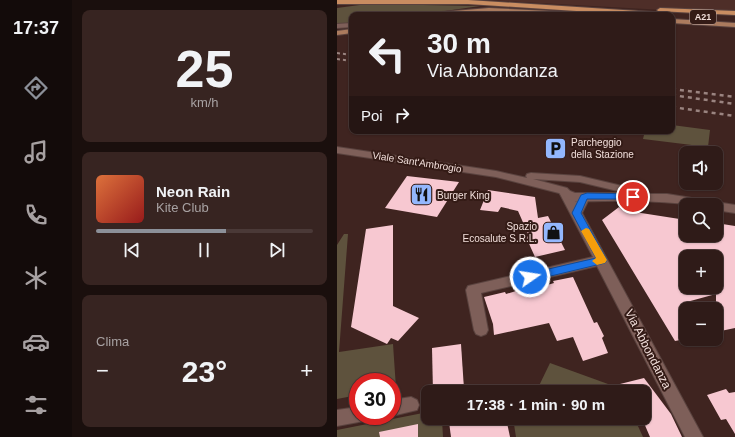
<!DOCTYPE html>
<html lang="it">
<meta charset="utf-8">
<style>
:root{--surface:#2f1b18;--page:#372421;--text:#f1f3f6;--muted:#a7a1a2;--line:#4a3937;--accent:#8c9099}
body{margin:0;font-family:Helvetica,sans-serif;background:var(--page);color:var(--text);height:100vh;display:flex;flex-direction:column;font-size:15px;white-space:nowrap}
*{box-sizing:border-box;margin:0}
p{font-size:13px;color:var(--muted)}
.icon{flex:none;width:22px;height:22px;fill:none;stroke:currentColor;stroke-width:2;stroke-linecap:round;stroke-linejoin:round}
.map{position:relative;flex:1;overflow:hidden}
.panel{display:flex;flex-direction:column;gap:10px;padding:10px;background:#1a0f0d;width:265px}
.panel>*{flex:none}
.banner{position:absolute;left:12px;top:12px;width:326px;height:122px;border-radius:8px;box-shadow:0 1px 3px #0004,0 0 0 1px var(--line);background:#2f1b18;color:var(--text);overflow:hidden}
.buttons{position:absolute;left:342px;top:146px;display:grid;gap:8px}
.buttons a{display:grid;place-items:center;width:44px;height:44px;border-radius:8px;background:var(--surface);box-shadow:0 1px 3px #0004,0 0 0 1px var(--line);font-size:20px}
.speed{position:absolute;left:12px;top:373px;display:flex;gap:8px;font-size:20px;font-weight:700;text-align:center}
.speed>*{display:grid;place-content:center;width:52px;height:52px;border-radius:50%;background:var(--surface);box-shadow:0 1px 3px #0004,0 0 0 1px var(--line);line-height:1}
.speed .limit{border:6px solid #d22;background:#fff;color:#111}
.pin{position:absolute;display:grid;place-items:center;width:34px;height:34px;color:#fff;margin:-17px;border:2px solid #fff;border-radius:50%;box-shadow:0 1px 4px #0007}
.me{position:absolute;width:44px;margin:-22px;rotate:77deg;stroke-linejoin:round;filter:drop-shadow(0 0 3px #0008)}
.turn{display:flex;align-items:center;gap:14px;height:84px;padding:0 12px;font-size:18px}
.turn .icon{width:52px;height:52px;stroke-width:2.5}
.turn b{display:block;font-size:28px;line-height:34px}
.then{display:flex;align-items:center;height:38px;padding:0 12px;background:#0003;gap:8px;font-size:15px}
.big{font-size:30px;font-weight:800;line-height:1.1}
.panel .widget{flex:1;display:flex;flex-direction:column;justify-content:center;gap:6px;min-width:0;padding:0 14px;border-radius:8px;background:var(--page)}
.panel .dial{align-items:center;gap:0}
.dial b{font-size:52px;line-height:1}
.song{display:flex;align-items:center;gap:12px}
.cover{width:48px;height:48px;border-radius:6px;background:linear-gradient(135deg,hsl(20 70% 55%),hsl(0 70% 35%))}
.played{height:4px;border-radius:2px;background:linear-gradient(90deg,var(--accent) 60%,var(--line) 60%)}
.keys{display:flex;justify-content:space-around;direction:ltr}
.heat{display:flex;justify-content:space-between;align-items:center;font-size:22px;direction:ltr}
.trip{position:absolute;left:84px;top:385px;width:230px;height:40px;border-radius:8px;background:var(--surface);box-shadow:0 1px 3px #0004,0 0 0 1px var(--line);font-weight:800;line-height:40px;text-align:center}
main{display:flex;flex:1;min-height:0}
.tabs{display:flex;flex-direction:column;width:72px;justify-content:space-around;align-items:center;background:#130b0a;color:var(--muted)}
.tabs .icon{width:28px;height:28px}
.tabs .on{color:var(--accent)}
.tabs b{font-size:18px;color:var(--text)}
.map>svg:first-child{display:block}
.built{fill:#4e2e28}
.green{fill:#5e523d}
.building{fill:#f7c8d1;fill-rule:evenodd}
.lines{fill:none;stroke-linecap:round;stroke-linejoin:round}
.street-casing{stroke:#5a433f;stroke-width:2}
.secondary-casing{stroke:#5a433f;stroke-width:2}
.primary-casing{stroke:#5a433f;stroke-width:2}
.highway-casing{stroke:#5a433f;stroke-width:2}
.street{fill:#7e5f59;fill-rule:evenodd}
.secondary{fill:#7e5f59;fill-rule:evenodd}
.primary{fill:#ab7b5e;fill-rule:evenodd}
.highway{fill:#c98d61;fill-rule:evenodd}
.rail-far1{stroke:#9a8480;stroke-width:2;stroke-dasharray:3 3;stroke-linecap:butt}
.rail{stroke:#9a8480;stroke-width:2.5;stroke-dasharray:4 4;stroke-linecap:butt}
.route{fill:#1a73e8;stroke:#114b97}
.slow{fill:#f59e0b}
.labels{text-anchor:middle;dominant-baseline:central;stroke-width:4;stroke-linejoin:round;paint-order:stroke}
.shield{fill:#341b16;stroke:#b8a49f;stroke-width:1}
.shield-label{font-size:9px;font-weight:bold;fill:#f1deda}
.poi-label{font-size:10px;fill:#f1deda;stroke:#341b16;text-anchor:start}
.street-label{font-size:10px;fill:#f1deda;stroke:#341b16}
.near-street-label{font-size:12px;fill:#f1deda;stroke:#341b16}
</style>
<main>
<nav class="tabs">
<b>17:37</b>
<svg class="icon on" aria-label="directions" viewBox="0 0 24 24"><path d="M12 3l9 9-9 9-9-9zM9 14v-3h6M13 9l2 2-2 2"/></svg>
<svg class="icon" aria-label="music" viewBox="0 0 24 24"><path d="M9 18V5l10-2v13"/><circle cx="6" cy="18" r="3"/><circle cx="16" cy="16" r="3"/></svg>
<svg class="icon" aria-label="phone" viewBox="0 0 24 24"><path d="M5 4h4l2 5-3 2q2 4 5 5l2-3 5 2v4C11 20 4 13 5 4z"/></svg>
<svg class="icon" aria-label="climate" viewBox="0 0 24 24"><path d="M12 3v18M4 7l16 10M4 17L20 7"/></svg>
<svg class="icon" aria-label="car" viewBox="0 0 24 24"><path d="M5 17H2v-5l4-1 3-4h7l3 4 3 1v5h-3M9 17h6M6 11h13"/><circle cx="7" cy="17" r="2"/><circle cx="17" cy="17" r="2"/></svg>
<svg class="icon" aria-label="filters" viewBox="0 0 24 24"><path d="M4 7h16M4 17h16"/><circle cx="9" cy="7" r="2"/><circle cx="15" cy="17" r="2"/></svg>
</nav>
<section class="panel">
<div class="widget dial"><b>25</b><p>km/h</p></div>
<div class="widget">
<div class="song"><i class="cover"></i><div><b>Neon Rain</b><p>Kite Club</p></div></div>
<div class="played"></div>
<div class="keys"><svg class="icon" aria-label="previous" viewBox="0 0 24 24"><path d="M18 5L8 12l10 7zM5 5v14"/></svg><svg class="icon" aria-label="pause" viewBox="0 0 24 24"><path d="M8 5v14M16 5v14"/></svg><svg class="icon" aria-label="next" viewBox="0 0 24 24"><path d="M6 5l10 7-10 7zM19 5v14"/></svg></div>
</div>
<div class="widget"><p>Clima</p>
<div class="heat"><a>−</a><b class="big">23°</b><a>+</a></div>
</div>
</section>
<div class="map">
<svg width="398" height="437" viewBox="0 0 398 437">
<rect width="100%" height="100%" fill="#3f2420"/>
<path class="built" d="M 150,0 L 398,0 L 398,14 Z"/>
<g class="green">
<path d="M 30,4 L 143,6 L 80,15 L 15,15 L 15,25 L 0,28 L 0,8 Z"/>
<path d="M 335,125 L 373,130 L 371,147 L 306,139 L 308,131 L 335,131 Z"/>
<path d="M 7,234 L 11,234 L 2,352 L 56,344 L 59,388 L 55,388 L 55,382 L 21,382 L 21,395 L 0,399 L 0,245 Z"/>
<path d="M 213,363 L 271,384 L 275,392 L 199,392 Z"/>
<path d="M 91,412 L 91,418 L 113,418 L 105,420 L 106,437 L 0,437 L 0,430 Z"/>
<path d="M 176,418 L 290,418 L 300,424 L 306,437 L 179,437 Z"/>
</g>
<g class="building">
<path d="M 70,176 L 122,182 L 100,217 L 48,208 Z"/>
<path d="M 151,190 L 198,197 L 201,218 L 211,216 L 228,250 L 198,257 L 189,237 L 192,236 L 181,211 L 164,207 L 161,212 L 143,210 Z"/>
<path d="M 282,207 L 285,210 L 349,220 L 349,235 L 379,235 L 379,223 L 398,226 L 398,328 L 379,332 L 379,294 L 346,303 L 349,308 L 349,339 L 338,341 L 265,220 ZM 349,257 L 379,257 L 379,287 L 349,287 Z"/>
<path d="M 56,225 L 56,306 L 82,318 L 61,341 L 54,338 L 50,344 L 14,327 L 29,229 Z"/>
<path d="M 236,277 L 257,323 L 260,322 L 267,336 L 265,338 L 271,353 L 246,361 L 236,337 L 220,341 L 212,323 L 157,335 L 156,324 L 147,297 L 168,292 L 169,294 L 179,291 L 180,293 L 207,288 L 207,286 L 217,283 L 216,281 Z"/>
<path d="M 124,344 L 127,389 L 96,392 L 95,348 Z"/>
<path d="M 307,378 L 334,414 L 345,437 L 313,437 L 307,423 L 307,392 L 268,392 L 267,388 Z"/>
<path d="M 389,389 L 392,393 L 398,392 L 398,434 L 389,419 L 384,420 L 370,395 Z"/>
<path d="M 130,418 L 169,418 L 173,437 L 114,437 L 112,422 Z"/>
<path d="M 81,424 L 81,437 L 43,437 L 42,432 Z"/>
</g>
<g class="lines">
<defs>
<g id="street">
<path d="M 15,23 L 15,27 L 0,28 L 0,24 Z"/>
<path d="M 229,190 L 233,191 L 239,202 L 243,194 L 251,194 L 253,197 L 245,213 L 366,437 L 348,437 L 260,266 L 144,293 L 151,330 L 149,334 L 144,336 L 139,334 L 137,330 L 129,290 L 131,286 L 256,257 L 223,194 L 225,191 Z"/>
<path d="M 74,397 L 80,400 L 82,405 L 80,410 L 55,416 L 55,400 Z"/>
<path d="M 21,407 L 21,416 L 29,416 L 27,421 L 0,426 L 0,410 Z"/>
</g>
<path id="secondary" d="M 0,147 L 159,171 L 190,178 L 189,176 L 190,174 L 194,173 L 243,176 L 302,190 L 304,192 L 303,194 L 330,194 L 398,205 L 398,213 L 379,210 L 379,205 C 351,205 324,201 296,201 C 277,200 257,202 238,201 C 232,200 226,197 222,193 L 159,177 L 0,153 ZM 196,179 L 243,182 L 289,193 L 238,193 L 233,191 L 230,188 Z"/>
<g id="primary">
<path d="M 152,8 L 253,13 L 256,15 L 211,15 L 152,12 L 117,15 L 90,15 L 93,13 Z"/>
<path d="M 335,19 L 398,23 L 398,27 L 335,23 Z"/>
<path d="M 15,29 L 15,33 L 0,35 L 0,31 Z"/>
</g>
<g id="highway">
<path d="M 0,0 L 131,0 L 332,13 L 335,15 L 300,15 L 131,4 L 0,4 Z"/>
<path d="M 323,8 L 398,11 L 398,15 L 321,11 L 320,10 Z"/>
</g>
</defs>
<use href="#street" class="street-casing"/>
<use href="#secondary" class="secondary-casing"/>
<use href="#primary" class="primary-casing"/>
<use href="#highway" class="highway-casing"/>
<use href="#street" class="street"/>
<use href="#secondary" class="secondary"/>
<use href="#primary" class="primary"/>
<use href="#highway" class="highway"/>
<g class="rail-far1">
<path d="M 0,53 L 15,55"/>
<path d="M 0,59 L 15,61"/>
</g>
<g class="rail">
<path d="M 335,89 L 398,97"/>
<path d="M 335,95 L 398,104"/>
<path d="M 335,107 L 398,116"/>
</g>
</g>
<path class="route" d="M 250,193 L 296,194 L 300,197 L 296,199 L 250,199 L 244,213 L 270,260 L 268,263 L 193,281 L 190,279 L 188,277 L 190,274 L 259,258 L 235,213 L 244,195 Z"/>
<path class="slow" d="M 249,228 L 252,229 L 270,260 L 268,263 L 260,265 L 255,261 L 259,258 L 244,231 Z"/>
<defs>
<symbol id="parking-square" viewBox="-11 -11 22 22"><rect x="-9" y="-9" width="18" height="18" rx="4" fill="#93b7fd" stroke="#341b16"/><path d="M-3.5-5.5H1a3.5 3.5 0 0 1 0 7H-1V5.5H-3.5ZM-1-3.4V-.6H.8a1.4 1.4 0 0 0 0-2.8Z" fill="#111"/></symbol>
<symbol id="restaurant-square" viewBox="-11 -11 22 22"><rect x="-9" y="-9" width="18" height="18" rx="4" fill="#93b7fd" stroke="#341b16"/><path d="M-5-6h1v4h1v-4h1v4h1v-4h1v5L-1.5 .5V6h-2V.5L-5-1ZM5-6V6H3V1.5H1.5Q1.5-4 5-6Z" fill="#111"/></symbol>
<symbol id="shop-square" viewBox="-11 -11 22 22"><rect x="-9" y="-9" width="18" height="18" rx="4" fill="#93b7fd" stroke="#341b16"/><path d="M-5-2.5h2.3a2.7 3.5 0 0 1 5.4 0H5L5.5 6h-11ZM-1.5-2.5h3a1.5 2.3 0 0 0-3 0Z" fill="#111"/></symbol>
</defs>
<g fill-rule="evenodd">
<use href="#parking-square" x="206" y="136" width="25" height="25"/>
<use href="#restaurant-square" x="72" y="182" width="25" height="25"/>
<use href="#shop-square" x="204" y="220" width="25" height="25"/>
</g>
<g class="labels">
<rect class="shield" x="353" y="10" width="26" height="14" rx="3"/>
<g class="shield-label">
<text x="366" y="17">A21</text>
</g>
<g class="poi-label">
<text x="234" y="142">Parcheggio<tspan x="234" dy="12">della Stazione</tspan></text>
<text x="100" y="195">Burger King</text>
<text x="200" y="226" text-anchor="end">Spazio<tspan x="200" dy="12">Ecosalute S.R.L.</tspan></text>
</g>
<g class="street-label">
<text transform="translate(80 162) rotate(9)">Viale Sant'Ambrogio</text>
</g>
<g class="near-street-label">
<text transform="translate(311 349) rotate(63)">Via Abbondanza</text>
</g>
</g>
</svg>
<div class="buttons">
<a><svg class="icon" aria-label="sound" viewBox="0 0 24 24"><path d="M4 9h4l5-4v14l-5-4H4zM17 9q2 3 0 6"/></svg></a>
<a><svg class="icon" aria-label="search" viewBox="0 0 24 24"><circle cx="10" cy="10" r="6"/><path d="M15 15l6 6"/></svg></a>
<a>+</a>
<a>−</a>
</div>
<div class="speed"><div class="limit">30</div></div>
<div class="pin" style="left:296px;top:197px;background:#d93025"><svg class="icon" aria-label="arrive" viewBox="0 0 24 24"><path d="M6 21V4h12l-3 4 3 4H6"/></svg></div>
<svg class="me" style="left:193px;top:277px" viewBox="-20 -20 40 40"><circle r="17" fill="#1a73e8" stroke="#fff" stroke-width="3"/><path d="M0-11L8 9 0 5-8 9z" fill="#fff"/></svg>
<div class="trip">17:38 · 1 min · 90 m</div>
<div class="banner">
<div class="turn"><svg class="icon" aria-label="left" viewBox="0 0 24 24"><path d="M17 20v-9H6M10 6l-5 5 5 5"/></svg><div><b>30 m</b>Via Abbondanza</div></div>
<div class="then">Poi<svg class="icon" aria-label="right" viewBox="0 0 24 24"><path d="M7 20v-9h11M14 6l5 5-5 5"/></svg></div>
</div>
</div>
</main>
